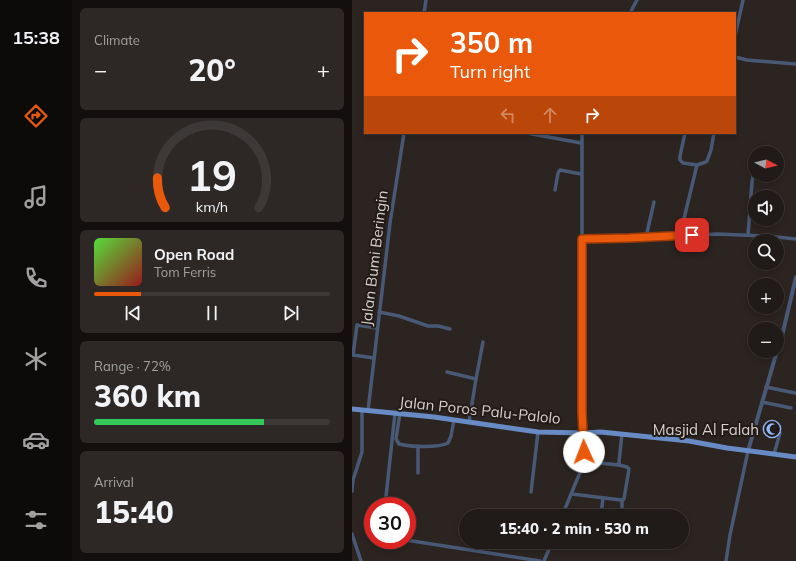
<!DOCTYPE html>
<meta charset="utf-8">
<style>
:root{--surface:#201b19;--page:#2d2826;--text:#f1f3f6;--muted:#a2a1a2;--line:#3d3938;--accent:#ea580c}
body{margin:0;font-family:Mulish,sans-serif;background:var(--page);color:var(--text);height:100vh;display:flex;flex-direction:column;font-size:15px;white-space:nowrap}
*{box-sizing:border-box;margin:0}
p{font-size:13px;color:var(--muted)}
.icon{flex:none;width:22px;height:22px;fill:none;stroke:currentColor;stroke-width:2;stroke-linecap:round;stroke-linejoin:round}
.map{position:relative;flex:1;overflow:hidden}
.details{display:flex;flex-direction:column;gap:8px;padding:8px;background:#120f0e;width:280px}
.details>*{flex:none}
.banner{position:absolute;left:12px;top:12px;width:372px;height:122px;border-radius:0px;box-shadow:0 2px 6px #0003,0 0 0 1px var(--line);background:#ea580c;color:#fff;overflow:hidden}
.needle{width:26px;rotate:97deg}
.fabs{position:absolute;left:396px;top:146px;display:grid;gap:8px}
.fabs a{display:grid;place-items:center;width:36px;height:36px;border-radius:50%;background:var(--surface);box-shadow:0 2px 6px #0003,0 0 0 1px var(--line);font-size:20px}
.speed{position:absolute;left:12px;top:497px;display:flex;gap:8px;font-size:20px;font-weight:700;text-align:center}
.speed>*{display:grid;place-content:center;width:52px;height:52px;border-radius:50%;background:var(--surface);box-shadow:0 2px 6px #0003,0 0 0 1px var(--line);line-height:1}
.speed .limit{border:6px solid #d22;background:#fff;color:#111}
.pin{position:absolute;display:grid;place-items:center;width:34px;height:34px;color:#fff;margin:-17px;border-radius:8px;box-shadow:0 2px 6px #0006}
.me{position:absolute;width:44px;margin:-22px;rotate:358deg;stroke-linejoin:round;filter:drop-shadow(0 0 3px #0008)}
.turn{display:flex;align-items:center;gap:14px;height:84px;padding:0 20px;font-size:18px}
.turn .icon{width:52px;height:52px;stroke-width:2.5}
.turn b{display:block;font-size:28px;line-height:34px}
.lanes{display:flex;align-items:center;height:38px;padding:0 20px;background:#0003;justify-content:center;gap:20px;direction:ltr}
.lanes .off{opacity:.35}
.big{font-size:30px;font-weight:800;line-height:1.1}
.details .widget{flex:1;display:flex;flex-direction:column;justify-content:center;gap:6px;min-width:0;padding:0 14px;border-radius:6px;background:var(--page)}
.details .dial{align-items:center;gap:0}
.dial svg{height:104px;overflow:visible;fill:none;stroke:var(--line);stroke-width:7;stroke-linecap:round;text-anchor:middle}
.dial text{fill:var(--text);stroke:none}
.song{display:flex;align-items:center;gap:12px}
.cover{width:48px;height:48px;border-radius:6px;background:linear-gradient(135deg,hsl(110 70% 55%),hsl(0 70% 35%))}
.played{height:4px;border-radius:2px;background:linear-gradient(90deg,var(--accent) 20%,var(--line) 20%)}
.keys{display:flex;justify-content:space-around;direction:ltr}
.heat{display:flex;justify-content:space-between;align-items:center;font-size:22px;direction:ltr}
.charge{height:6px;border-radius:3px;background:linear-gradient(90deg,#34c759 72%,var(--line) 0)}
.trip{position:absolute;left:107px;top:509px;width:230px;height:40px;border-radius:20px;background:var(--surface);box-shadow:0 2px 6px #0003,0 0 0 1px var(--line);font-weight:800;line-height:40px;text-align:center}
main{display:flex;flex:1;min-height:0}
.menu{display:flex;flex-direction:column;width:72px;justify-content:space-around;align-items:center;background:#0d0b0a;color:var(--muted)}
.menu .icon{width:28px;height:28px}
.menu .on{color:var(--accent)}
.menu b{font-size:18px;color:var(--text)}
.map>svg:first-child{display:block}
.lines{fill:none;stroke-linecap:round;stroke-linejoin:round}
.minor{stroke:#485976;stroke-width:3.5}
.tertiary{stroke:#485976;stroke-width:4}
.primary{stroke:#688bc5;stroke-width:5}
.route-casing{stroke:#983908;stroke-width:10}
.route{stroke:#ea580c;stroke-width:7}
.labels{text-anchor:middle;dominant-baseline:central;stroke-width:4;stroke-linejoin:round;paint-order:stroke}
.street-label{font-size:15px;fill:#d6d1ce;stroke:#221b17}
.poi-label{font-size:15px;fill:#d6d1ce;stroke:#221b17;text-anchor:end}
</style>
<main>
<nav class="menu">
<b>15:38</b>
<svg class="icon on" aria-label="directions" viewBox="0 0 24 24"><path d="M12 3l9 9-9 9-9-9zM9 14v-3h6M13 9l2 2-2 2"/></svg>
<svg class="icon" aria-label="music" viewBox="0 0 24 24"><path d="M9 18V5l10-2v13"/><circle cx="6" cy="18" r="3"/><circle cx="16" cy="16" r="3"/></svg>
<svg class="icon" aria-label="phone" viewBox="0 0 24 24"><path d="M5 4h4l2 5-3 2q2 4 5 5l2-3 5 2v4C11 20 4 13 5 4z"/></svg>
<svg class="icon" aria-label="climate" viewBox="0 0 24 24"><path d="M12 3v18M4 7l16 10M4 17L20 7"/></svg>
<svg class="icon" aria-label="car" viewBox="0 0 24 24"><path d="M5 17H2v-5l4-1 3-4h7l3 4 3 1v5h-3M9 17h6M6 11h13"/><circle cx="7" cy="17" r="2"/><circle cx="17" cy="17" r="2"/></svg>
<svg class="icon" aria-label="filters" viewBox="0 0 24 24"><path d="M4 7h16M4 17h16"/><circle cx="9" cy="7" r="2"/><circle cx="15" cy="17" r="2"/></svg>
</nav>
<section class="details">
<div class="widget"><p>Climate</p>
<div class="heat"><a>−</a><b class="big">20°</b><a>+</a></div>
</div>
<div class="widget dial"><svg viewBox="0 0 100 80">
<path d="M14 69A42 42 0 1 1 86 69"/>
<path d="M14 69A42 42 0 0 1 8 46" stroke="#ea580c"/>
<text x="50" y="56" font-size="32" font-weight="700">19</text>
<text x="50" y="72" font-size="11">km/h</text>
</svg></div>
<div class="widget">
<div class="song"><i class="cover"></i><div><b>Open Road</b><p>Tom Ferris</p></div></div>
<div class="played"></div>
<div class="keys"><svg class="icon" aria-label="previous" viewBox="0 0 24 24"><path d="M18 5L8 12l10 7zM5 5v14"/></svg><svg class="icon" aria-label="pause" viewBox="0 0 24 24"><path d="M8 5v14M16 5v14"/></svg><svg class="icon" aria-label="next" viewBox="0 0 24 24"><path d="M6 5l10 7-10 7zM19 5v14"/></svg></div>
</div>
<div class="widget"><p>Range · 72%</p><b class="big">360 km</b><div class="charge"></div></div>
<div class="widget"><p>Arrival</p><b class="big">15:40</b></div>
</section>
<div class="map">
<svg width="444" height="561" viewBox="0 0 444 561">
<rect width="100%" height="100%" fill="#2b2421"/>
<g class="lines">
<g class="minor">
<path d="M 72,13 L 74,0"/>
<path d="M 278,13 L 285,0"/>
<path d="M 383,36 L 391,0"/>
<path d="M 383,57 L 395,60 L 444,64"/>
<path d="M 175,133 L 229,143"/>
<path d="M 333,133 L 328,156 L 328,160 L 331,163 L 345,165"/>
<path d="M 203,190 L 206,173 L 208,170 L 229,174"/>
<path d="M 328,235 L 345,165 L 354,162 L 355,161 L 359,150 L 362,133"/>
<path d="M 396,235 L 400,182 L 402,169"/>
<path d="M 294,237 L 302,202"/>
<path d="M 230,239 L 277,238 L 365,234 L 415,236 L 444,239"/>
<path d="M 27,312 L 47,316 L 76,326 L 86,326 L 98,329"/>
<path d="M 22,358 L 1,355 L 5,325 L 25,328"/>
<path d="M 95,372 L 124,379"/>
<path d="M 414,387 L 443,393"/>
<path d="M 410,402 L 439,408"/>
<path d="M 16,411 L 38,223 L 52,133"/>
<path d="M 48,413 L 44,439 L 47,444 C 58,447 86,448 96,443 L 99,436 L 102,420"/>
<path d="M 117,422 L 124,379 L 131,342"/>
<path d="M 422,454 L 428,433"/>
<path d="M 247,463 L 267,465"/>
<path d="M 66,473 L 66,446"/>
<path d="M 0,491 L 1,480 L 10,452 L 10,410"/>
<path d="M 179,492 L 186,432"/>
<path d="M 220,494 L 269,500 L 272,499 L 277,469 L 275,467 L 267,465 L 267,462 L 270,434"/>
<path d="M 33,506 L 43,413"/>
<path d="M 249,515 L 251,498"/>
<path d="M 210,516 L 229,470 L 232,448 L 230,412 L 230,133"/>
<path d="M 270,516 L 270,500"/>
<path d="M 0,534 L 9,561"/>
<path d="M 54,540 L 188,561"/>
<path d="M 192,561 L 200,542"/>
<path d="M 374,561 L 378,535 L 396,451"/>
</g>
<g class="tertiary">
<path d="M 425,350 L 430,336 L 444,277"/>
<path d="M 396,451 L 425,351"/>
</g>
<path class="primary" d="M 0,409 L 82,417 L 186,432 L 231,433 L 249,432 L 337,441 L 375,448 L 444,457"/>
</g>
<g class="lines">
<defs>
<path id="route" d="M 232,452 L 230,412 L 230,239 L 277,238 L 340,235"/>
</defs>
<use href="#route" class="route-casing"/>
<use href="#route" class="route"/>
</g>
<defs>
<symbol id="mosque-ring" viewBox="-11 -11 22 22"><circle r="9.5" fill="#221b17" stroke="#90b8fd" stroke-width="1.5"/><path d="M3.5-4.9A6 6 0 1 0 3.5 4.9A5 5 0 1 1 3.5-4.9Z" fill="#90b8fd"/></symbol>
</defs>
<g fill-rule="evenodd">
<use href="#mosque-ring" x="410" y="419" width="20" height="20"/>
</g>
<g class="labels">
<g class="street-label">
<text transform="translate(22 258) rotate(-83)">Jalan Bumi Beringin</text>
<text transform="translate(128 410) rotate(6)">Jalan Poros Palu-Palolo</text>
</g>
<g class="poi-label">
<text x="407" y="429">Masjid Al Falah</text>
</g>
</g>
</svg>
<div class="fabs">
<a><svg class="needle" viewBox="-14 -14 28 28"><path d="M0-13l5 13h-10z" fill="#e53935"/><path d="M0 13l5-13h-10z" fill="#a2a1a2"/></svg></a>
<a><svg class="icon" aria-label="sound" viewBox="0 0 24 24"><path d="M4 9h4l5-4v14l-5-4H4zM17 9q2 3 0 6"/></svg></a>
<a><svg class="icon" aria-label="search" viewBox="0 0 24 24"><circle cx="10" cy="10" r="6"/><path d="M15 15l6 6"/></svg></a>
<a>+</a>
<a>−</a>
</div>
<div class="speed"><div class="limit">30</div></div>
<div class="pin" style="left:340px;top:235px;background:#d93025"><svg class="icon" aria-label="arrive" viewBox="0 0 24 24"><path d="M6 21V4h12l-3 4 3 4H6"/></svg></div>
<svg class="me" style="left:232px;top:452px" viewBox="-20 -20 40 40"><circle r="19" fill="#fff"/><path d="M0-13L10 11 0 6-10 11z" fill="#ea580c"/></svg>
<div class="trip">15:40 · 2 min · 530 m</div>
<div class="banner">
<div class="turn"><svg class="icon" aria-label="right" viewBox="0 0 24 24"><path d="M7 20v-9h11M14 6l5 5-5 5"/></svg><div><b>350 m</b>Turn right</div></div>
<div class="lanes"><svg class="icon off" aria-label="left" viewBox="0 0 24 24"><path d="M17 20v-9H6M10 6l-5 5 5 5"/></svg><svg class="icon off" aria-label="ahead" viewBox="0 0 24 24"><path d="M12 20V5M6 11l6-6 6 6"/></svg><svg class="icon" aria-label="right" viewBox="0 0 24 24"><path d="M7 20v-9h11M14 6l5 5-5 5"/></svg></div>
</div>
</div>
</main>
